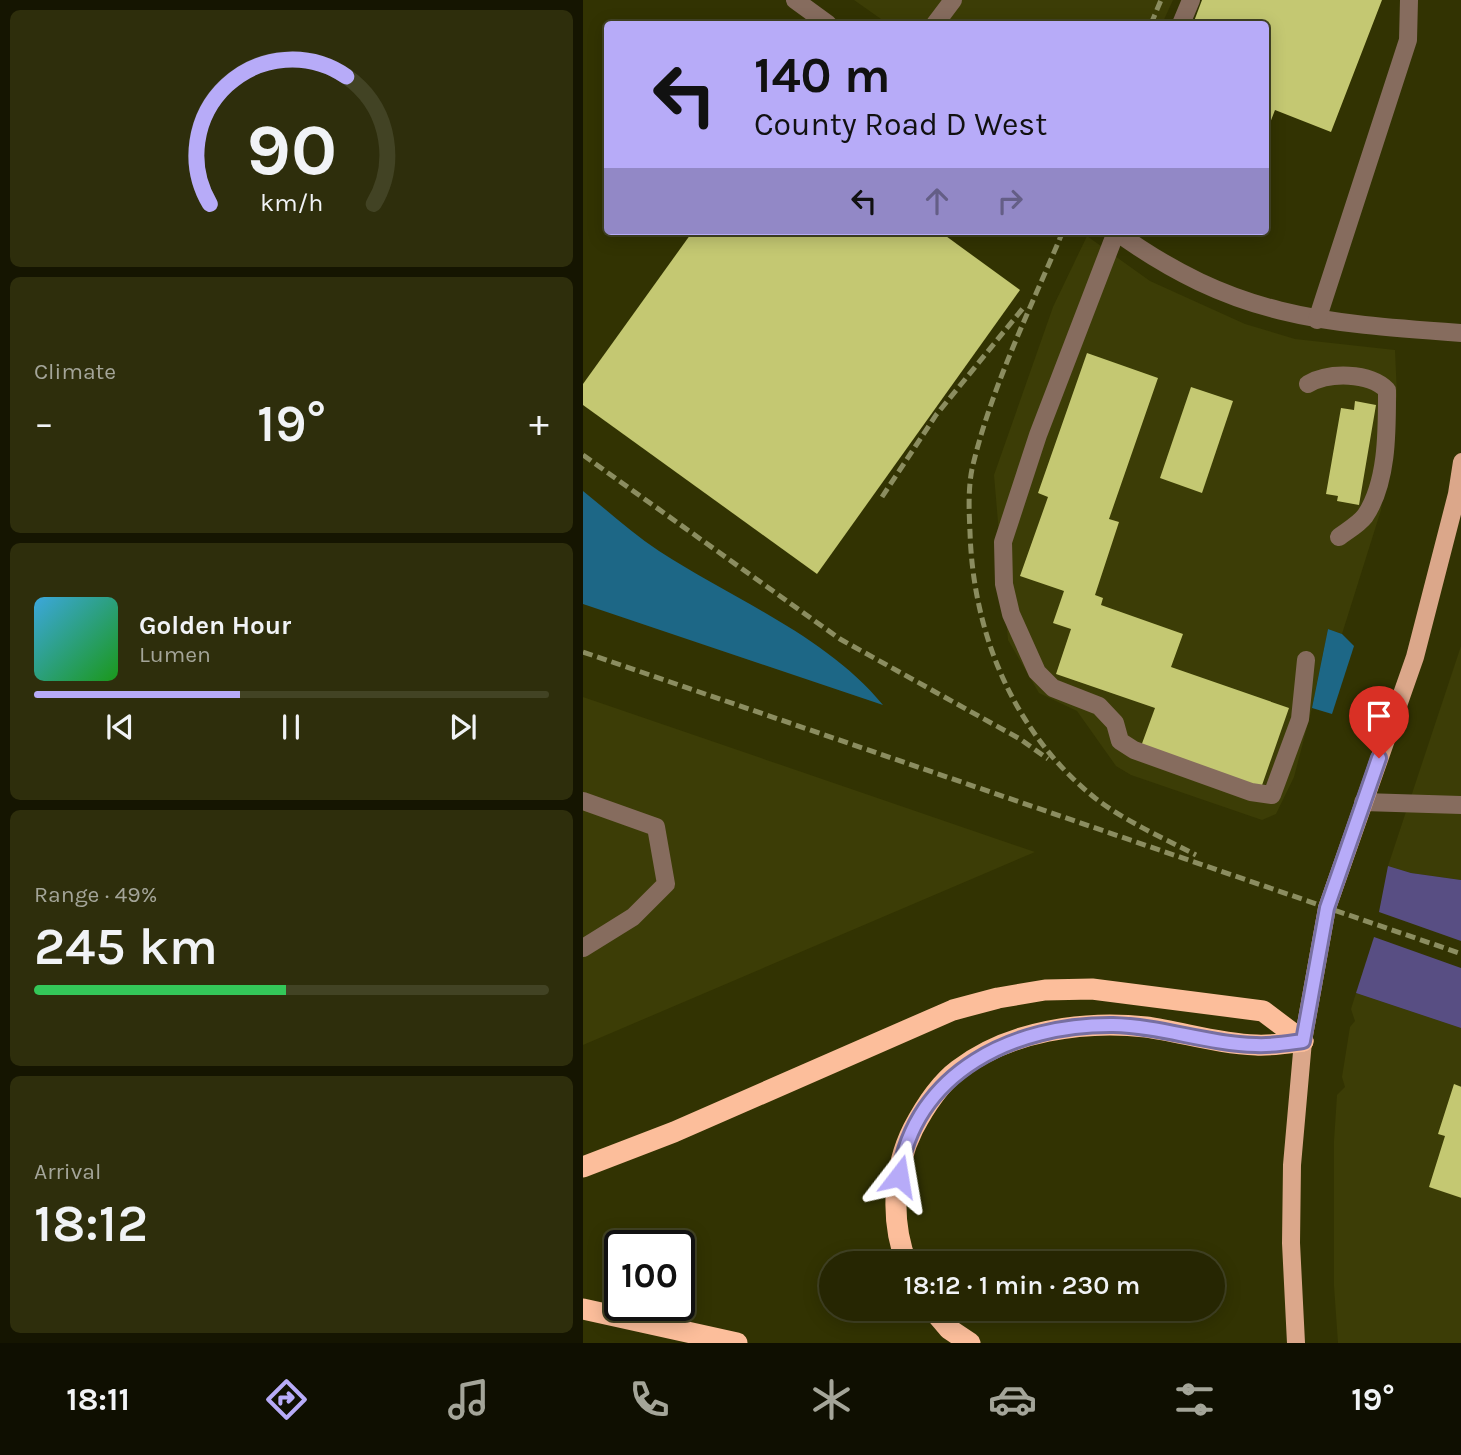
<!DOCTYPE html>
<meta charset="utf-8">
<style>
:root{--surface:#262602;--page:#2e2e0c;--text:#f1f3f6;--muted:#a4a599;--line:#424324;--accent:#b7abf8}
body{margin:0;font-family:Karla,sans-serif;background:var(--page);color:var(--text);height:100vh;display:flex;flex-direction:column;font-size:26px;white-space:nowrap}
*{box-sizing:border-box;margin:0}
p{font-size:23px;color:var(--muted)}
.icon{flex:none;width:38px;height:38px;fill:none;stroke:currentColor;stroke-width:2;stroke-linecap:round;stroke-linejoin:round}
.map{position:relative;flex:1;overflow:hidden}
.drawer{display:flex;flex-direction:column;gap:10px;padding:10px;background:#151501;width:583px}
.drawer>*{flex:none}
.banner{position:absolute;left:21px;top:21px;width:665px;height:214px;border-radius:7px;box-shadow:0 4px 18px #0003,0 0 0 2px var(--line);background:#b7abf8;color:#111;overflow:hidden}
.speed{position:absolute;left:21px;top:1230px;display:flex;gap:14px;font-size:35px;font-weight:700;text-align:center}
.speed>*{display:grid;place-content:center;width:91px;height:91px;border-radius:50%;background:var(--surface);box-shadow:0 4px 18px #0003,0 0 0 2px var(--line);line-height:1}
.speed .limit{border:4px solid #111;border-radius:10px;background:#fff;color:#111}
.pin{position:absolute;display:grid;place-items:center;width:60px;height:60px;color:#fff;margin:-72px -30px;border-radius:50% 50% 50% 0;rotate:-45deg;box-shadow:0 0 7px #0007}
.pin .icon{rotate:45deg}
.me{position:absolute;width:77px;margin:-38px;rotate:14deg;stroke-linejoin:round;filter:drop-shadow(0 0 5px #0008)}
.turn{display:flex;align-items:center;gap:24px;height:147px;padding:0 35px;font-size:32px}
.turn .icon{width:91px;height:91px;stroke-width:2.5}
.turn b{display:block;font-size:49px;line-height:60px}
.lanes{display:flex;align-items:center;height:66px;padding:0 35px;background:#0003;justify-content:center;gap:35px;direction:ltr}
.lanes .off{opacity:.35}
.big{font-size:52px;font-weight:600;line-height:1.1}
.drawer .tile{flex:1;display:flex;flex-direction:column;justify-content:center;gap:10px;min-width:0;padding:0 24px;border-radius:10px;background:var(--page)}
.drawer .dial{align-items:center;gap:0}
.dial svg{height:182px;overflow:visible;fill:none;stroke:var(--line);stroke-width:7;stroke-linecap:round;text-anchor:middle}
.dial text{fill:var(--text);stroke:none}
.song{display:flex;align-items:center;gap:21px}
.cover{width:84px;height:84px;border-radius:10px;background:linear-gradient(135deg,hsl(200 70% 55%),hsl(120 70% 35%))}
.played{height:7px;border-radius:4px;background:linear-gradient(90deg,var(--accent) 40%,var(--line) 40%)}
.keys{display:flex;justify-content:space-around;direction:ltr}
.heat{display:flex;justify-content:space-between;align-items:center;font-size:38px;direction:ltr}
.charge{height:10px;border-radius:5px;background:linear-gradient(90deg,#34c759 49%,var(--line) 0)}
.trip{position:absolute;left:236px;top:1251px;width:406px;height:70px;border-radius:35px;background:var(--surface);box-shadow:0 4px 18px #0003,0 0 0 2px var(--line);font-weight:600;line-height:70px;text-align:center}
.tab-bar{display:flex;height:112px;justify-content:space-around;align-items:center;background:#0f0f01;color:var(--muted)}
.tab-bar .icon{width:49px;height:49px}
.tab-bar .current{color:var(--accent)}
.tab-bar b{font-size:32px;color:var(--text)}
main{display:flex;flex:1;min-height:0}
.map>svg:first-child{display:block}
.built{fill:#3c3d06}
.green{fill:#584e83}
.water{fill:#1d6786}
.building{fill:#c4c872}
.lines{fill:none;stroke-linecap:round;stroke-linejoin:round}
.minor{stroke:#866c5e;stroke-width:18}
.major{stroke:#dba78a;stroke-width:18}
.highway{stroke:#fcbe9b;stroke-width:21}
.rail{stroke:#8b8d60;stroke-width:5;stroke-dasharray:10 5;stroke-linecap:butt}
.route-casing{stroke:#776fa1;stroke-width:18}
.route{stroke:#b7abf8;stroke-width:12}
</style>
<main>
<section class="drawer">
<div class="tile dial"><svg viewBox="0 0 100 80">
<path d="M14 69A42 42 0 1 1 86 69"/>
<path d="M14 69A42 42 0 0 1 74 13" stroke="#b7abf8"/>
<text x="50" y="56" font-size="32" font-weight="700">90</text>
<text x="50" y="72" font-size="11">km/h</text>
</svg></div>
<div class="tile"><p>Climate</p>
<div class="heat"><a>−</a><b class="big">19°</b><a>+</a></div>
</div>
<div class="tile">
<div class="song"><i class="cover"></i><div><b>Golden Hour</b><p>Lumen</p></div></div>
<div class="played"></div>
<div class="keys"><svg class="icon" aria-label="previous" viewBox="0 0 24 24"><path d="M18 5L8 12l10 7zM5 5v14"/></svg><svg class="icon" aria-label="pause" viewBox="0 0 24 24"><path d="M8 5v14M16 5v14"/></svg><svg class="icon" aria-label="next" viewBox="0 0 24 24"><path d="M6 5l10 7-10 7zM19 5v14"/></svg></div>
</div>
<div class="tile"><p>Range · 49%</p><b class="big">245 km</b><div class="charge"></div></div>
<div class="tile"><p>Arrival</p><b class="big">18:12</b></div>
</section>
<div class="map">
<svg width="879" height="1343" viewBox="0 0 879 1343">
<rect width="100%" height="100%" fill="#323302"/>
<g class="built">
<path d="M 271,0 L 590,0 L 579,24 L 305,24 Z"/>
<path d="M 504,236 L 567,281 L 662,324 L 712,339 L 812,350 L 814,396 L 798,510 L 759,634 L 745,629 L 729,708 L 711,777 L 693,814 L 679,820 L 548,775 L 533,766 L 494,711 L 456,693 L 425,640 L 411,475 L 470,307 Z"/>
<path d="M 878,646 L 878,880 L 828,873 L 805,866 Z"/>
<path d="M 0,697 L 452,852 L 0,1045 Z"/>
<path d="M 773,993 L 878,1028 L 878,1343 L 755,1343 L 751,1286 L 751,1141 L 754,1095 L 762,1087 L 759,1077 L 767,1027 L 772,1021 L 768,1009 Z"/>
</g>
<g class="green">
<path d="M 805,866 L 828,873 L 878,880 L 878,941 L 796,912 Z"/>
<path d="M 791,937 L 878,968 L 878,1028 L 773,993 Z"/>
</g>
<g class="water">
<path d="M 0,491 C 25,511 49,533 76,551 C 151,600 242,635 300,705 L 0,604 Z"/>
<path d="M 745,629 L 759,634 L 771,646 L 749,714 L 729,708 Z"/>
</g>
<g class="building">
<path d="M 619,0 L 799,0 L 748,132 L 692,110 L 687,123 L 682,121 L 682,24 L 610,24 Z"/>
<path d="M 110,231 L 356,231 L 437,290 L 234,574 L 0,405 L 0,384 Z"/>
<path d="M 504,353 L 575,378 L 526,519 L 536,522 L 512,595 L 520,598 L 518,605 L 600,634 L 588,667 L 706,708 L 677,791 L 557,749 L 572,708 L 473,674 L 488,629 L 470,623 L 481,591 L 437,576 L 465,497 L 455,493 Z"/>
<path d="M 608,387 L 650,401 L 619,493 L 577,478 Z"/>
<path d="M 772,401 L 793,405 L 776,505 L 754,501 L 755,496 L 743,494 L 758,408 L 771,410 Z"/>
<path d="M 871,1084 L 879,1087 L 879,1198 L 846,1187 L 862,1136 L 855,1134 Z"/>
</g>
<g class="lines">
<g class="minor">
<path d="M 212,0 L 245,24"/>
<path d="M 352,24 L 370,0"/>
<path d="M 598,24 L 608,0"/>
<path d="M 532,231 C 651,317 737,323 879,333"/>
<path d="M 533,232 L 455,435 L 420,542 L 421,584 L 428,614 L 454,672 L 470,688 L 516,706 L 532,723 L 537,741 L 551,750 L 668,792 L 689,795 L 717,719 L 723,660"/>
<path d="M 734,320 L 825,40 L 826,0"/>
<path d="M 725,384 C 746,372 786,372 804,390 C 804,429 805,482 782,516 C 776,524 764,531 756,537"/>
<path d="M 0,801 L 73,827 L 83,884 L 50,917 L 0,948"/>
<path d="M 780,802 L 879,805"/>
</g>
<path class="major" d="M 713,1343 L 708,1243 L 709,1165 L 720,1041 L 744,908 L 832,657 L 874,494 L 879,462"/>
<g class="highway">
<path d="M 0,1167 L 91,1132 L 370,1010 L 415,998 L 462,990 L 509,989 L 680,1011 L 720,1041"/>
<path d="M 324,1264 C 307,1222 310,1169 330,1129 C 341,1108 355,1085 375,1070 C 425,1031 501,1020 563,1027 C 599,1032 636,1044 673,1045 C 688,1046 705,1043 720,1041"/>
<path d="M 0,1309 L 154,1343"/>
<path d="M 349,1309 L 366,1329 L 387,1343"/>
</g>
<g class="rail">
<path d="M 568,24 L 578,0"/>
<path d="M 480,231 C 448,308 408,387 389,469 C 385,489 386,512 387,532 C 390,634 431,733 512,798 C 542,821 580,838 613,855"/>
<path d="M 0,455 L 257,639 L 437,739 L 465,759"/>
<path d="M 299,497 L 353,415 L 441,307"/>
<path d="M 0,652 L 879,954"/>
</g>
</g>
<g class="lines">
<defs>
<path id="route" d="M 316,1176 C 332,1071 432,1024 530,1025 C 578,1026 625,1044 673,1045 C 688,1046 705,1043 720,1041 L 744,908 L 796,758"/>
</defs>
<use href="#route" class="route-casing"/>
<use href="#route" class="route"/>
</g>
</svg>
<div class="speed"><div class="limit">100</div></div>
<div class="pin" style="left:796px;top:758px;background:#d93025"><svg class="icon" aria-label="arrive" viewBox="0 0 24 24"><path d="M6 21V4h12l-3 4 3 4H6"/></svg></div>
<svg class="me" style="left:316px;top:1176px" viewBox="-20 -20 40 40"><path d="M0-17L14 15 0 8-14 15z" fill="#b7abf8" stroke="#fff" stroke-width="4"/></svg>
<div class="trip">18:12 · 1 min · 230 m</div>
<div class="banner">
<div class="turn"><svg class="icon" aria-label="left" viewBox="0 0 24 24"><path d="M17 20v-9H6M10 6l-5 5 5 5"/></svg><div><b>140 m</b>County Road D West</div></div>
<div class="lanes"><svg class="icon" aria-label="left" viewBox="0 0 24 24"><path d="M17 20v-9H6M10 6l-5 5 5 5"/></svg><svg class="icon off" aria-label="ahead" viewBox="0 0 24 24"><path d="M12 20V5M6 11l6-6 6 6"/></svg><svg class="icon off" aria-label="right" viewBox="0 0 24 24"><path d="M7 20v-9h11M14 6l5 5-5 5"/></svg></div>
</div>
</div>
</main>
<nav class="tab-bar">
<b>18:11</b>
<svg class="icon current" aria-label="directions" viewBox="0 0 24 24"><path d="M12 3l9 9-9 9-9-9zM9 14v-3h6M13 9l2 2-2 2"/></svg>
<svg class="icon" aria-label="music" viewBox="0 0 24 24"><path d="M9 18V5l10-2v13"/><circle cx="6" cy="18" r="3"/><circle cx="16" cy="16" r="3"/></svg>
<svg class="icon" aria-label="phone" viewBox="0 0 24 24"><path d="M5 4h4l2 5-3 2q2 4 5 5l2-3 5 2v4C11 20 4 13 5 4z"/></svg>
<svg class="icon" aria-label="climate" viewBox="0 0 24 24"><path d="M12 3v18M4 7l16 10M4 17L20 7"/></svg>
<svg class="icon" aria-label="car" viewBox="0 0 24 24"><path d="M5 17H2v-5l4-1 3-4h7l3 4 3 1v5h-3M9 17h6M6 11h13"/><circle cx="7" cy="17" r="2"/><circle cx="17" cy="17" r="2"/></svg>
<svg class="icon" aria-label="filters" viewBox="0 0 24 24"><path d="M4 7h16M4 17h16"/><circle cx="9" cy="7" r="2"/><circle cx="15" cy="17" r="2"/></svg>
<b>19°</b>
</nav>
